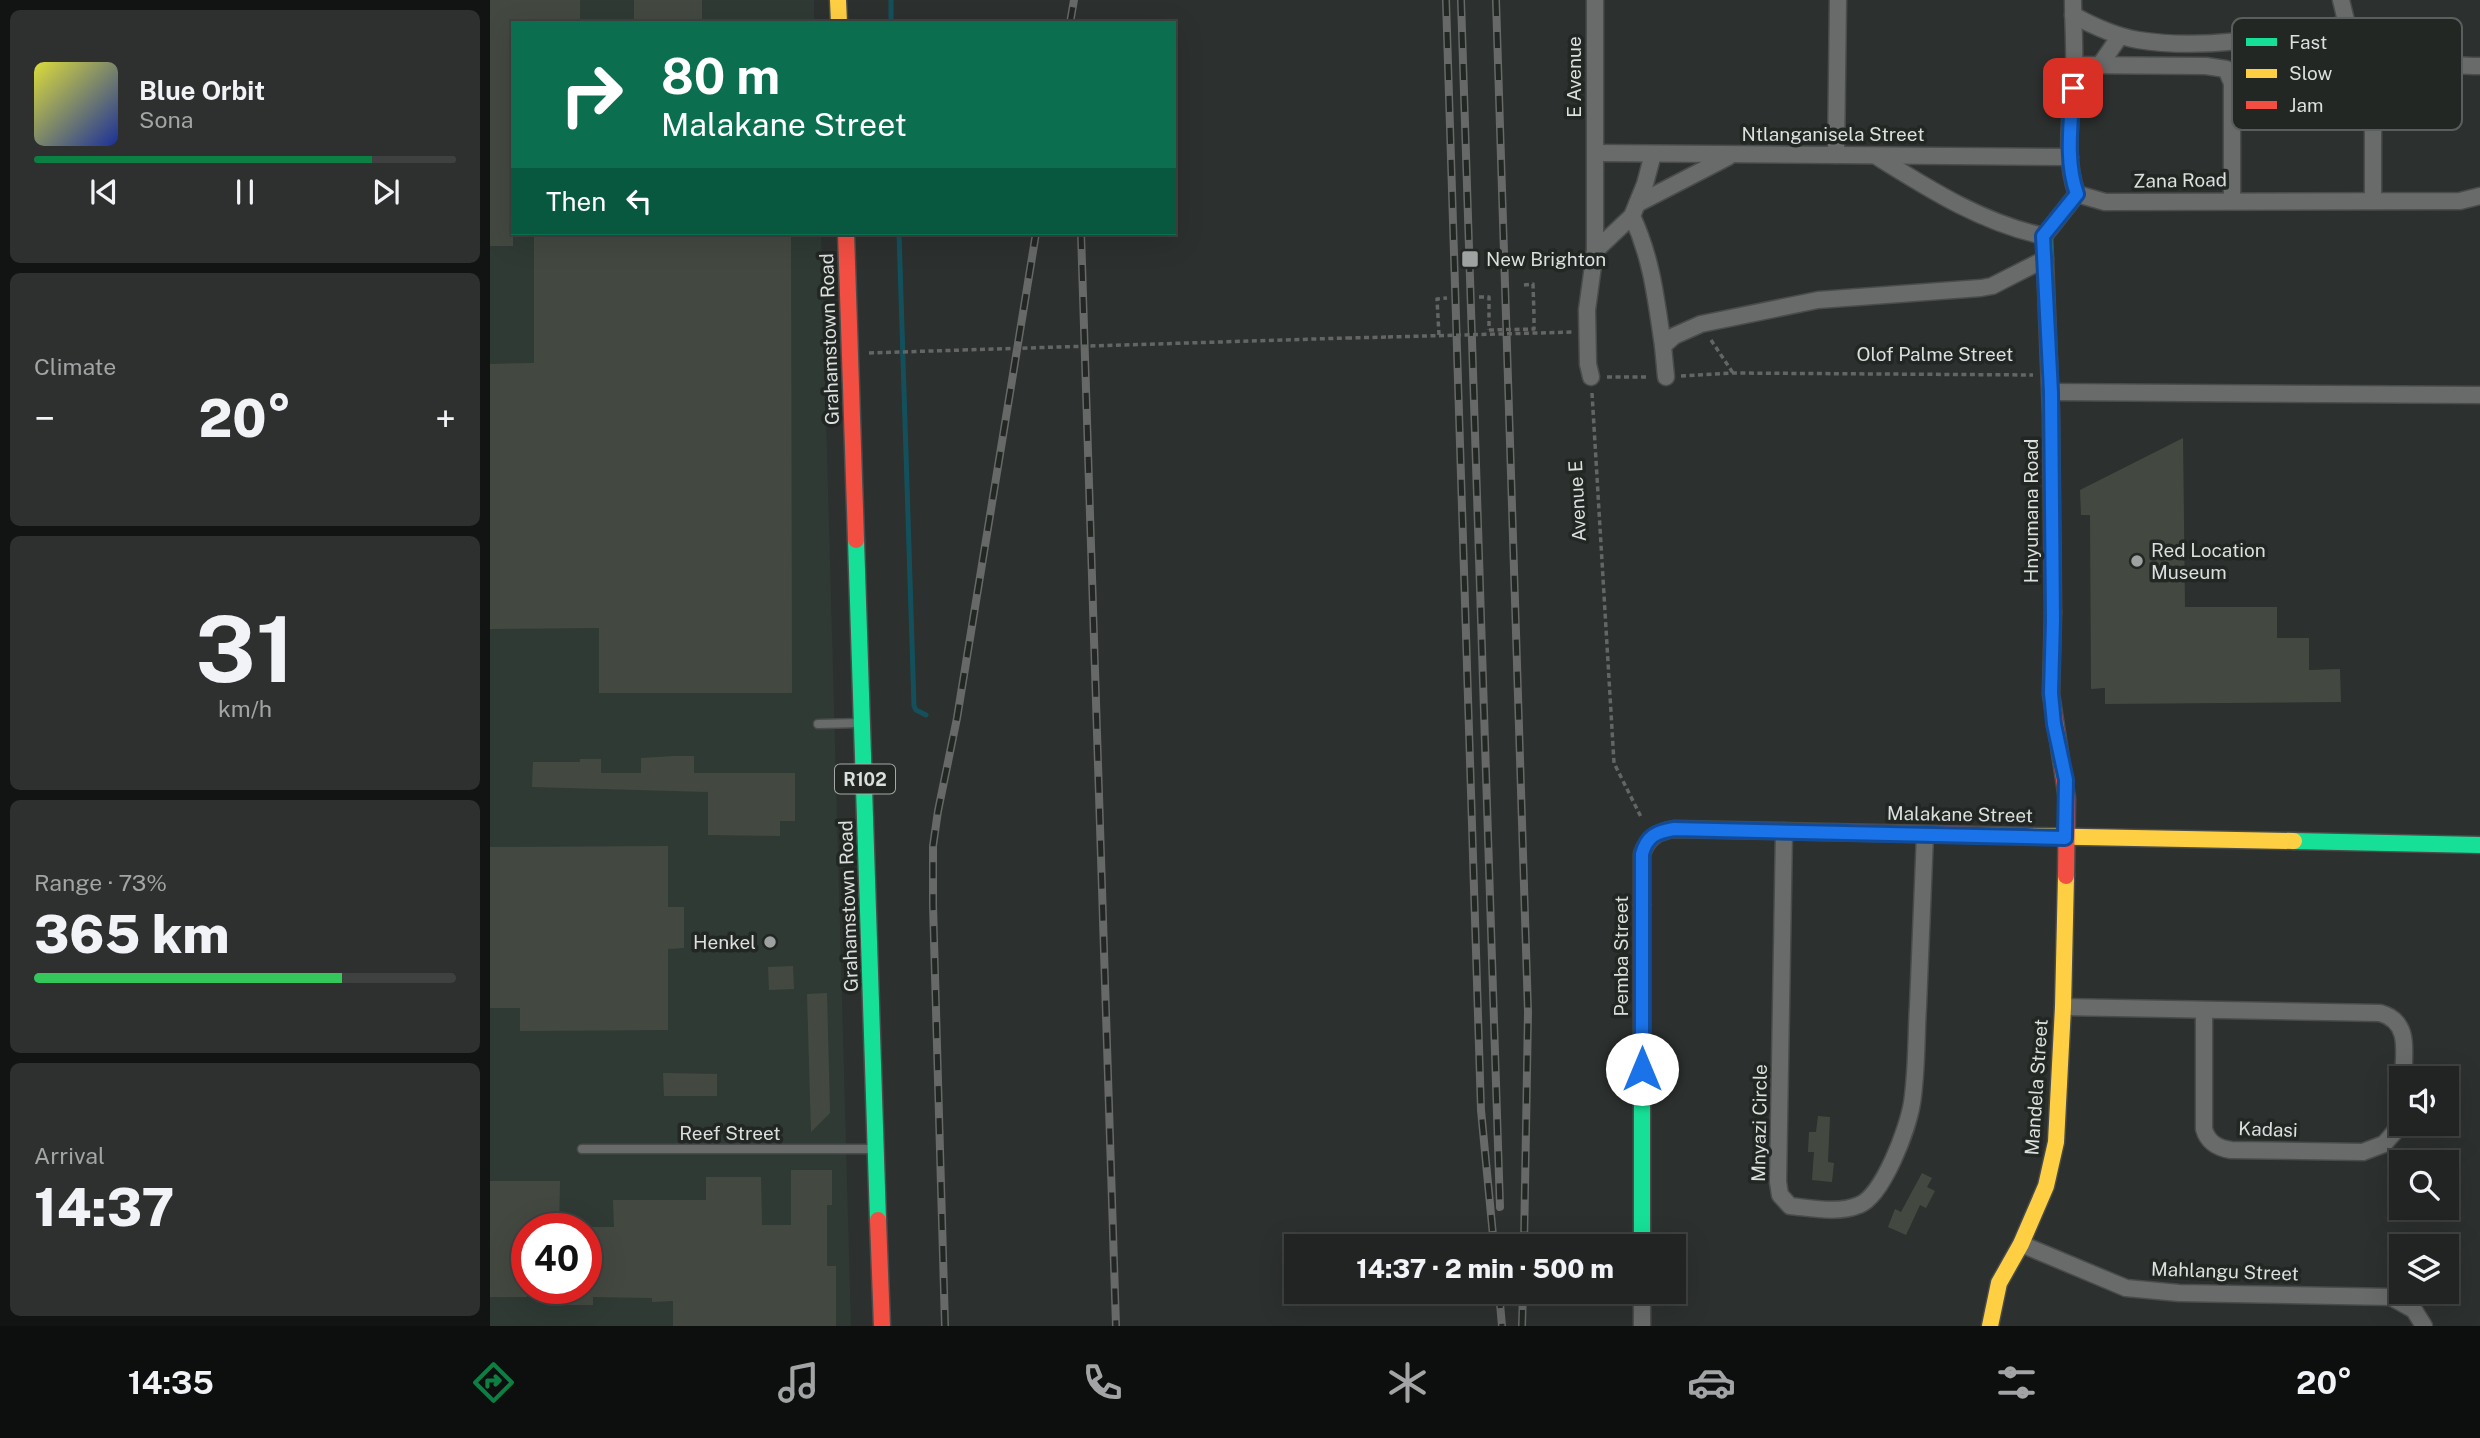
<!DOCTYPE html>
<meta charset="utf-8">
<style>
:root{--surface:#212422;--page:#2d302f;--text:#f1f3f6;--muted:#a2a4a5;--line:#3e4140;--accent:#0b8043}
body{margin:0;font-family:"Public Sans",sans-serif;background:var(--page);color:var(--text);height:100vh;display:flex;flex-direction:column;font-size:26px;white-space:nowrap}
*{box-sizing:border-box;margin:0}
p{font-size:23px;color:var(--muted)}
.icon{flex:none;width:38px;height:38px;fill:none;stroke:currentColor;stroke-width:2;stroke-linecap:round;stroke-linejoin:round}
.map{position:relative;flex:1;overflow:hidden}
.drawer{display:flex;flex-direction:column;gap:10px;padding:10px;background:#121413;width:490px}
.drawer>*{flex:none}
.hud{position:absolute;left:21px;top:21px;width:665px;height:214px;border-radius:0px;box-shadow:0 7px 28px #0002,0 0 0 2px var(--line);background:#0b6e4f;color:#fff;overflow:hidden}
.buttons{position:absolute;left:1899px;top:1066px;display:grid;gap:14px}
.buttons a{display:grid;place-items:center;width:70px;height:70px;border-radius:0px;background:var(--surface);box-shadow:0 7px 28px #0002,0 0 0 2px var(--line);font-size:35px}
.speed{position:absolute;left:21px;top:1213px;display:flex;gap:14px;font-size:35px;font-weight:700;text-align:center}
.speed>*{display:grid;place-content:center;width:91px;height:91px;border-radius:50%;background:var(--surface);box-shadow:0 7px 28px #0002,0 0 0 2px var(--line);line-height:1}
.speed .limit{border:10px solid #d22;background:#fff;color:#111}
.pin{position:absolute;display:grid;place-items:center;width:60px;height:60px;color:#fff;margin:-30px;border-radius:14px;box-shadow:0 4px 10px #0006}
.me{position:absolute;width:77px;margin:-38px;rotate:0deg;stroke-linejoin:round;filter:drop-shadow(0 0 5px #0008)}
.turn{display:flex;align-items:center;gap:24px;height:147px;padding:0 35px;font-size:32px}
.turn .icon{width:91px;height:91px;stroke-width:2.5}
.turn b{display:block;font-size:49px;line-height:60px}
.then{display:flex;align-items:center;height:66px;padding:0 35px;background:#0003;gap:14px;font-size:26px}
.big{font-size:52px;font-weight:800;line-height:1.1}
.drawer .widget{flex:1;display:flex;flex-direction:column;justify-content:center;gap:10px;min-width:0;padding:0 24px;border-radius:10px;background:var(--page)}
.drawer .dial{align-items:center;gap:0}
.dial b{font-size:91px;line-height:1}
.song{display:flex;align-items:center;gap:21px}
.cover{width:84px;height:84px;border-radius:10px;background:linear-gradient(135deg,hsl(60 70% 55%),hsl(230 70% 35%))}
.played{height:7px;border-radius:4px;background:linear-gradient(90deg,var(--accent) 80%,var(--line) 80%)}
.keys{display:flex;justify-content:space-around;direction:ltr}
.heat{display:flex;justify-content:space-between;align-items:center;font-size:38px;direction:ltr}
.charge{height:10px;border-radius:5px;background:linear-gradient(90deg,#34c759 73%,var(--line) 0)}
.trip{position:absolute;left:794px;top:1234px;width:402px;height:70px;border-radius:0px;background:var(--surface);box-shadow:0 7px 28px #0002,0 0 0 2px var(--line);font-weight:800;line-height:70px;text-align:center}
.tab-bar{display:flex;height:112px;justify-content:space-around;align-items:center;background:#0d0e0e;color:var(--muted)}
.tab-bar .icon{width:49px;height:49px}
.tab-bar .selected{color:var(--accent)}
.tab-bar b{font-size:32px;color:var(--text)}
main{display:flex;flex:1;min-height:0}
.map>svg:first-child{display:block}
.built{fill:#2f3a34;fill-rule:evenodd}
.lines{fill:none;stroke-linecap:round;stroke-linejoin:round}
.stream{stroke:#14505c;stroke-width:5}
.building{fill:#434941}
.lane-casing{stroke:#494c4a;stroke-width:11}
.street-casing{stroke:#494c4a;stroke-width:19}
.fast-casing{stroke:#494c4a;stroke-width:19}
.slow-casing{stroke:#494c4a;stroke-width:19}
.jam-casing{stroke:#494c4a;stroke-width:19}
.path{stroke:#636664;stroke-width:3.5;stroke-dasharray:5 3.5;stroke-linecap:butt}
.lane{stroke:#686b6a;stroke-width:8}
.street{stroke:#686b6a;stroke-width:16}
.fast{stroke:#16e098;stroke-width:16}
.slow{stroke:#ffcf43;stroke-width:16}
.jam{stroke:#f24e42;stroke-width:16}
.rail-casing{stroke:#676968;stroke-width:8}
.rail{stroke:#222724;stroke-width:5;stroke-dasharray:16;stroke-linecap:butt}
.path-bridge{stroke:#636664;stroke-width:3.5;stroke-dasharray:5 3.5;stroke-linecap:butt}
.route-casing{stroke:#114b97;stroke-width:18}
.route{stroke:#1a73e8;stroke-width:12}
.poi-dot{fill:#9ea2a0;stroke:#222724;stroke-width:2.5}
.labels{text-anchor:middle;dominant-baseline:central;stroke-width:7;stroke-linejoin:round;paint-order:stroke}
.shield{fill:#222724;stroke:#a4a8a6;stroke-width:2}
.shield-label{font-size:18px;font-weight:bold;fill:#dbdfdd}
.street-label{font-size:19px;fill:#dbdfdd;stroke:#222724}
.poi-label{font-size:19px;fill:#dbdfdd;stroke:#222724;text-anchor:start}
.key{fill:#222724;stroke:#5a5e5c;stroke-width:2}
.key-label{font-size:19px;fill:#dbdfdd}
</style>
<main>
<section class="drawer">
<div class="widget">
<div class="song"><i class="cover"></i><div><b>Blue Orbit</b><p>Sona</p></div></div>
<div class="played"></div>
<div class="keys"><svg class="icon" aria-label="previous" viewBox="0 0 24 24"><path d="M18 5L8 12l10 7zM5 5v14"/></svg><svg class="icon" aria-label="pause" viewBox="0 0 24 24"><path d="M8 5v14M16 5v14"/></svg><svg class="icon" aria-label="next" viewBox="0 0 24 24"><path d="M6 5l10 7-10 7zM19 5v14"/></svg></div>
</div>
<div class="widget"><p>Climate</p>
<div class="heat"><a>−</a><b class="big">20°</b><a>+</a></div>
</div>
<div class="widget dial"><b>31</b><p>km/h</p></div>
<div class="widget"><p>Range · 73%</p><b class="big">365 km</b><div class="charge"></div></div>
<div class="widget"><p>Arrival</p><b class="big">14:37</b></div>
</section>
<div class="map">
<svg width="1990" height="1326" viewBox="0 0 1990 1326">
<rect width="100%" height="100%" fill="#2c302e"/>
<path class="built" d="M 0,0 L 324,0 L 324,23 L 23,23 L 23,233 L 331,233 L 361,1326 L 0,1326 ZM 37,1228 L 96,1228 L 96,1288 L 37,1288 Z"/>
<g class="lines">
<g class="stream">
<path d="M 401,0 L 401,23"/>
<path d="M 409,233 L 424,706 L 426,710 L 436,715"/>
</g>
</g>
<g class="building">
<path d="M 0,0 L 90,0 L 90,23 L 23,23 L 23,246 L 0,246 Z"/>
<path d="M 144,0 L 212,0 L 212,19 L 144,20 Z"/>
<path d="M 44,233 L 301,233 L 302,693 L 109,693 L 109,628 L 0,629 L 0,364 L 44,363 Z"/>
<path d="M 1693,438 L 1695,607 L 1787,607 L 1787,638 L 1819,638 L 1819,670 L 1850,669 L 1851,702 L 1615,704 L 1615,688 L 1601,689 L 1600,515 L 1591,515 L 1590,490 Z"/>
<path d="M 184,756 L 204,756 L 204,773 L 305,773 L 305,821 L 290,821 L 290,836 L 218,835 L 218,792 L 42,787 L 43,762 L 90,762 L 90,759 L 111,759 L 111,773 L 151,773 L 151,758 Z"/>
<path d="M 178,846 L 178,907 L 194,907 L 194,948 L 178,949 L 178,1030 L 30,1031 L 30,1008 L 0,1008 L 0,847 Z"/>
<path d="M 303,966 L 304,989 L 279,990 L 278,967 Z"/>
<path d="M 337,993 L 340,1113 L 321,1132 L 317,994 Z"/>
<path d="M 173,1073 L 227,1074 L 227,1096 L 174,1096 Z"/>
<path d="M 1328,1116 L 1340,1117 L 1338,1162 L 1344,1163 L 1342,1182 L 1322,1180 L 1324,1152 L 1318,1152 L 1319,1132 L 1326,1132 Z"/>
<path d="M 301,1170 L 342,1170 L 342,1205 L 337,1205 L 337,1266 L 346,1266 L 346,1326 L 183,1326 L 183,1301 L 162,1302 L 162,1298 L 103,1297 L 103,1305 L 69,1305 L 69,1288 L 96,1288 L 96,1227 L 124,1227 L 123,1200 L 216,1200 L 216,1177 L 271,1177 L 272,1225 L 301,1225 Z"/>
<path d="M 1432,1173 L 1442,1178 L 1437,1187 L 1445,1191 L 1436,1208 L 1430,1205 L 1416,1235 L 1398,1227 L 1405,1209 L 1411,1212 Z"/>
<path d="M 0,1181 L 70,1181 L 69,1228 L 37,1228 L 37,1297 L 0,1297 Z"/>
</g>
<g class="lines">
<defs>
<g id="lane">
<path d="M 328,724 L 370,723"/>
<path d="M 92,1149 L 384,1149"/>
</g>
<g id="street">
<path d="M 1583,0 C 1583,23 1585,47 1584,71 C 1582,110 1573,157 1587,194 L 1615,202 L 1970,201 L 1990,196"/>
<path d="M 1851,0 C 1855,19 1870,77 1886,86"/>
<path d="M 1583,15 C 1603,26 1625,36 1648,40 C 1717,51 1789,36 1856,24"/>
<path d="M 1584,65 L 1716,66 L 1736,69 L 1742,83 L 1742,200"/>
<path d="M 1610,65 L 1630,36"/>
<path d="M 1106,153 L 1580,157"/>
<path d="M 1346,155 L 1348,0"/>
<path d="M 1386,156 C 1439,189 1492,223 1554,236"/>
<path d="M 1883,199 L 1883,94 C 1885,86 1887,80 1894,74 C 1913,60 1966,66 1990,66"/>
<path d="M 1147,204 L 1238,157"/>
<path d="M 1142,216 C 1162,259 1166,299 1173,346"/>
<path d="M 1105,251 L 1142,216 L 1155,184 L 1163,154"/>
<path d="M 1101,377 L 1098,364 L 1097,310 L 1105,251 L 1105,0"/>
<path d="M 1176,377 L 1173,346 L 1184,336 L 1211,324 L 1328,300 L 1491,288 L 1502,286 L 1555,259"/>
<path d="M 1561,392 L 1990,395"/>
<path d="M 1294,831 L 1288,1182 L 1290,1195 L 1300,1206 C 1321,1208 1348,1214 1369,1205 C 1393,1196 1418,1128 1422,1103 C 1427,1071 1426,1038 1428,1006 C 1430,949 1433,892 1435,835"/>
<path d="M 1573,1007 L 1890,1013 C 1921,1021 1914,1053 1913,1078"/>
<path d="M 1714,1011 L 1714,1129 C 1718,1143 1728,1148 1741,1150 L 1873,1152 L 1894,1144 L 1908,1128 L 1911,1119"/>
<path d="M 1531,1244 L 1636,1288 L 1689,1293 L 1901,1297 L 1924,1310 L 1934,1326"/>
<path d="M 1152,1292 L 1152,1326"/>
</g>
<g id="fast">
<path d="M 366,540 L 388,1220"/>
<path d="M 1563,613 L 1561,414 L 1554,236 L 1587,194"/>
<path d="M 1804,841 L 1990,845"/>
<path d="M 1152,905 L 1152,1246"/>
</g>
<g id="slow">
<path d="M 348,0 L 349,23"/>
<path d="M 1537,836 L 1804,841"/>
<path d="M 1500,1326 L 1509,1283 L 1531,1244 L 1556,1186 L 1566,1142 L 1573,1007 L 1576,876"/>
</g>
<g id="jam">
<path d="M 356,233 L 366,540"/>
<path d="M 1563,613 L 1561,694 L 1577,799 L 1576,876"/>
<path d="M 1152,905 L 1152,854 C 1158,837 1167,832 1184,829 L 1537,836"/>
<path d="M 388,1220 L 392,1326"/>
</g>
</defs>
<use href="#lane" class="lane-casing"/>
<use href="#street" class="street-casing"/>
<use href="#fast" class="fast-casing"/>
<use href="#slow" class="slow-casing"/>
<use href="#jam" class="jam-casing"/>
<g class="path">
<path d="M 1034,285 L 1043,284 L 1044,315"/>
<path d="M 989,297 L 999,297 L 999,330"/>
<path d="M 949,335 L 947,299 L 957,298"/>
<path d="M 857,338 L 898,337"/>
<path d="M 1221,340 L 1243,373"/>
<path d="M 379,353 L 473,350"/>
<path d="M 1191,376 L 1243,373 L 1543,375"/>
<path d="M 1117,377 L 1158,377"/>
<path d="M 1102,393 L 1124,763 L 1152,819"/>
</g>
<use href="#lane" class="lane"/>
<use href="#street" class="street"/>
<use href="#fast" class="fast"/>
<use href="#slow" class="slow"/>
<use href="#jam" class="jam"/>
<defs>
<g id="rail">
<path d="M 956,0 L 991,1110 L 1004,1246"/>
<path d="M 971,0 L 1010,1207"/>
<path d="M 1006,0 L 1038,1012 L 1034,1246"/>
<path d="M 580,23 L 584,0"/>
<path d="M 591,233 L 626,1326"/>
<path d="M 1009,1292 L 1012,1326"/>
<path d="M 455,1326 L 443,905 L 443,846 L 448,811 L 467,718 L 546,233"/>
<path d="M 1032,1326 L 1033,1292"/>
</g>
</defs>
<use href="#rail" class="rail-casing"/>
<use href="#rail" class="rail"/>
<g class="path-bridge">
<path d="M 999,330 L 1044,329 L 1044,315"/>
<path d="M 898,337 L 1084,332"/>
<path d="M 473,350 L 857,338"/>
</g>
</g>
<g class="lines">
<defs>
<path id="route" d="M 1152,1069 L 1152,854 C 1157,836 1166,832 1184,829 L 1575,838 L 1576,780 L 1564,724 L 1561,693 L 1563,620 L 1561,392 L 1553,236 L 1587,194 C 1575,161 1581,123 1583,88"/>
</defs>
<use href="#route" class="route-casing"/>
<use href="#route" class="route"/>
</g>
<g class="poi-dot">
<rect x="971" y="250" width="18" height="18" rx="3.5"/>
<circle cx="1647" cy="561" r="7"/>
<circle cx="280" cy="942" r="7"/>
</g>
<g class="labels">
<rect class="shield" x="345" y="764.5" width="60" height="29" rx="5"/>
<g class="shield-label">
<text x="375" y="779">R102</text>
</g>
<g class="street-label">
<text transform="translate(1084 77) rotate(-90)">E Avenue</text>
<text x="1343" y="134">Ntlanganisela Street</text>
<text transform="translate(1690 180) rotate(-1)">Zana Road</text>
<text transform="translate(339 339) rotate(-92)">Grahamstown Road</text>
<text x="1445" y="354">Olof Palme Street</text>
<text transform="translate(1087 501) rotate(-93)">Avenue E</text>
<text transform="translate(1541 511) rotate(-90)">Hnyumana Road</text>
<text transform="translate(1470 814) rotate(1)">Malakane Street</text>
<text transform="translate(358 906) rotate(-92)">Grahamstown Road</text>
<text transform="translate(1131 956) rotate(-90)">Pemba Street</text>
<text transform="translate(1546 1087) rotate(-86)">Mandela Street</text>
<text transform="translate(1269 1123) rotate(-89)">Mnyazi Circle</text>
<text transform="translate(1778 1129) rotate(2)">Kadasi</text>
<text x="240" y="1133">Reef Street</text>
<text transform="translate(1735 1271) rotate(2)">Mahlangu Street</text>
</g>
<g class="poi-label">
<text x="996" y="259">New Brighton</text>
<text x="1661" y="550">Red Location<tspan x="1661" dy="22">Museum</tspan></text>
<text x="266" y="942" text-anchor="end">Henkel</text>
</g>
</g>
<rect x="1742" y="18" width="230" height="112" rx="10" class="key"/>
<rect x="1756" y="38" width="31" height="8" fill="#16e098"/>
<rect x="1756" y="69" width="31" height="9" fill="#ffcf43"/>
<rect x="1756" y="101" width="31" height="8" fill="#f24e42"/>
<g class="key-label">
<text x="1799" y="49">Fast</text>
<text x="1799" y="80">Slow</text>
<text x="1799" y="112">Jam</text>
</g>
</svg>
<div class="buttons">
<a><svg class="icon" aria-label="sound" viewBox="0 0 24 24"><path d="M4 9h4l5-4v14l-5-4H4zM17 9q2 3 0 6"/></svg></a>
<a><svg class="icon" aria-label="search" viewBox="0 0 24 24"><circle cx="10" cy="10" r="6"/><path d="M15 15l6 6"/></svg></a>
<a><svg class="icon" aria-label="layers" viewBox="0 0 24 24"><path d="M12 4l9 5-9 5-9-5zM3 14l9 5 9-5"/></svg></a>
</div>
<div class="speed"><div class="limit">40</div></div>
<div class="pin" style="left:1583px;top:88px;background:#d93025"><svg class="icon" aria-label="arrive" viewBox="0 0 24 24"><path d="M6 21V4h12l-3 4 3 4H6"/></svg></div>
<svg class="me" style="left:1152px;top:1069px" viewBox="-20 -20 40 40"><circle r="19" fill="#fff"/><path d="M0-13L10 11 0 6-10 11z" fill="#1a73e8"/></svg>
<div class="trip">14:37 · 2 min · 500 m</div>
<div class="hud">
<div class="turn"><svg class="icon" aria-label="right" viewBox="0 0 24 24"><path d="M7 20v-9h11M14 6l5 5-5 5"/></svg><div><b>80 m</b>Malakane Street</div></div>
<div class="then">Then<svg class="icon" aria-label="left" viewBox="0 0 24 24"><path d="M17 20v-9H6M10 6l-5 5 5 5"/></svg></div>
</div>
</div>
</main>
<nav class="tab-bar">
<b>14:35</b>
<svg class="icon selected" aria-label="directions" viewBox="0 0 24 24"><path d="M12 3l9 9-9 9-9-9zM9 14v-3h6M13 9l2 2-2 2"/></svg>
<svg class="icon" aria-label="music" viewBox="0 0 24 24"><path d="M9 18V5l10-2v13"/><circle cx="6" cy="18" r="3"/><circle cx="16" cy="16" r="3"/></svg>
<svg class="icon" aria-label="phone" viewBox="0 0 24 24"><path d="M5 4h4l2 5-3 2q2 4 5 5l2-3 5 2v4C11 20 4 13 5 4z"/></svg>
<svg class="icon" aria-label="climate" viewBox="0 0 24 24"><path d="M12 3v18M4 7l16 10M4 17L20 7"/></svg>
<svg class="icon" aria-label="car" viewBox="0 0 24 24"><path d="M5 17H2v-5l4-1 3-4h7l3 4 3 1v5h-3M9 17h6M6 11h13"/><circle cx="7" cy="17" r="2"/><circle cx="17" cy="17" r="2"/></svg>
<svg class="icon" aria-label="filters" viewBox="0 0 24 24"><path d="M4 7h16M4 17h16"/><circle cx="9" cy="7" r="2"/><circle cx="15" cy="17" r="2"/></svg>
<b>20°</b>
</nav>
